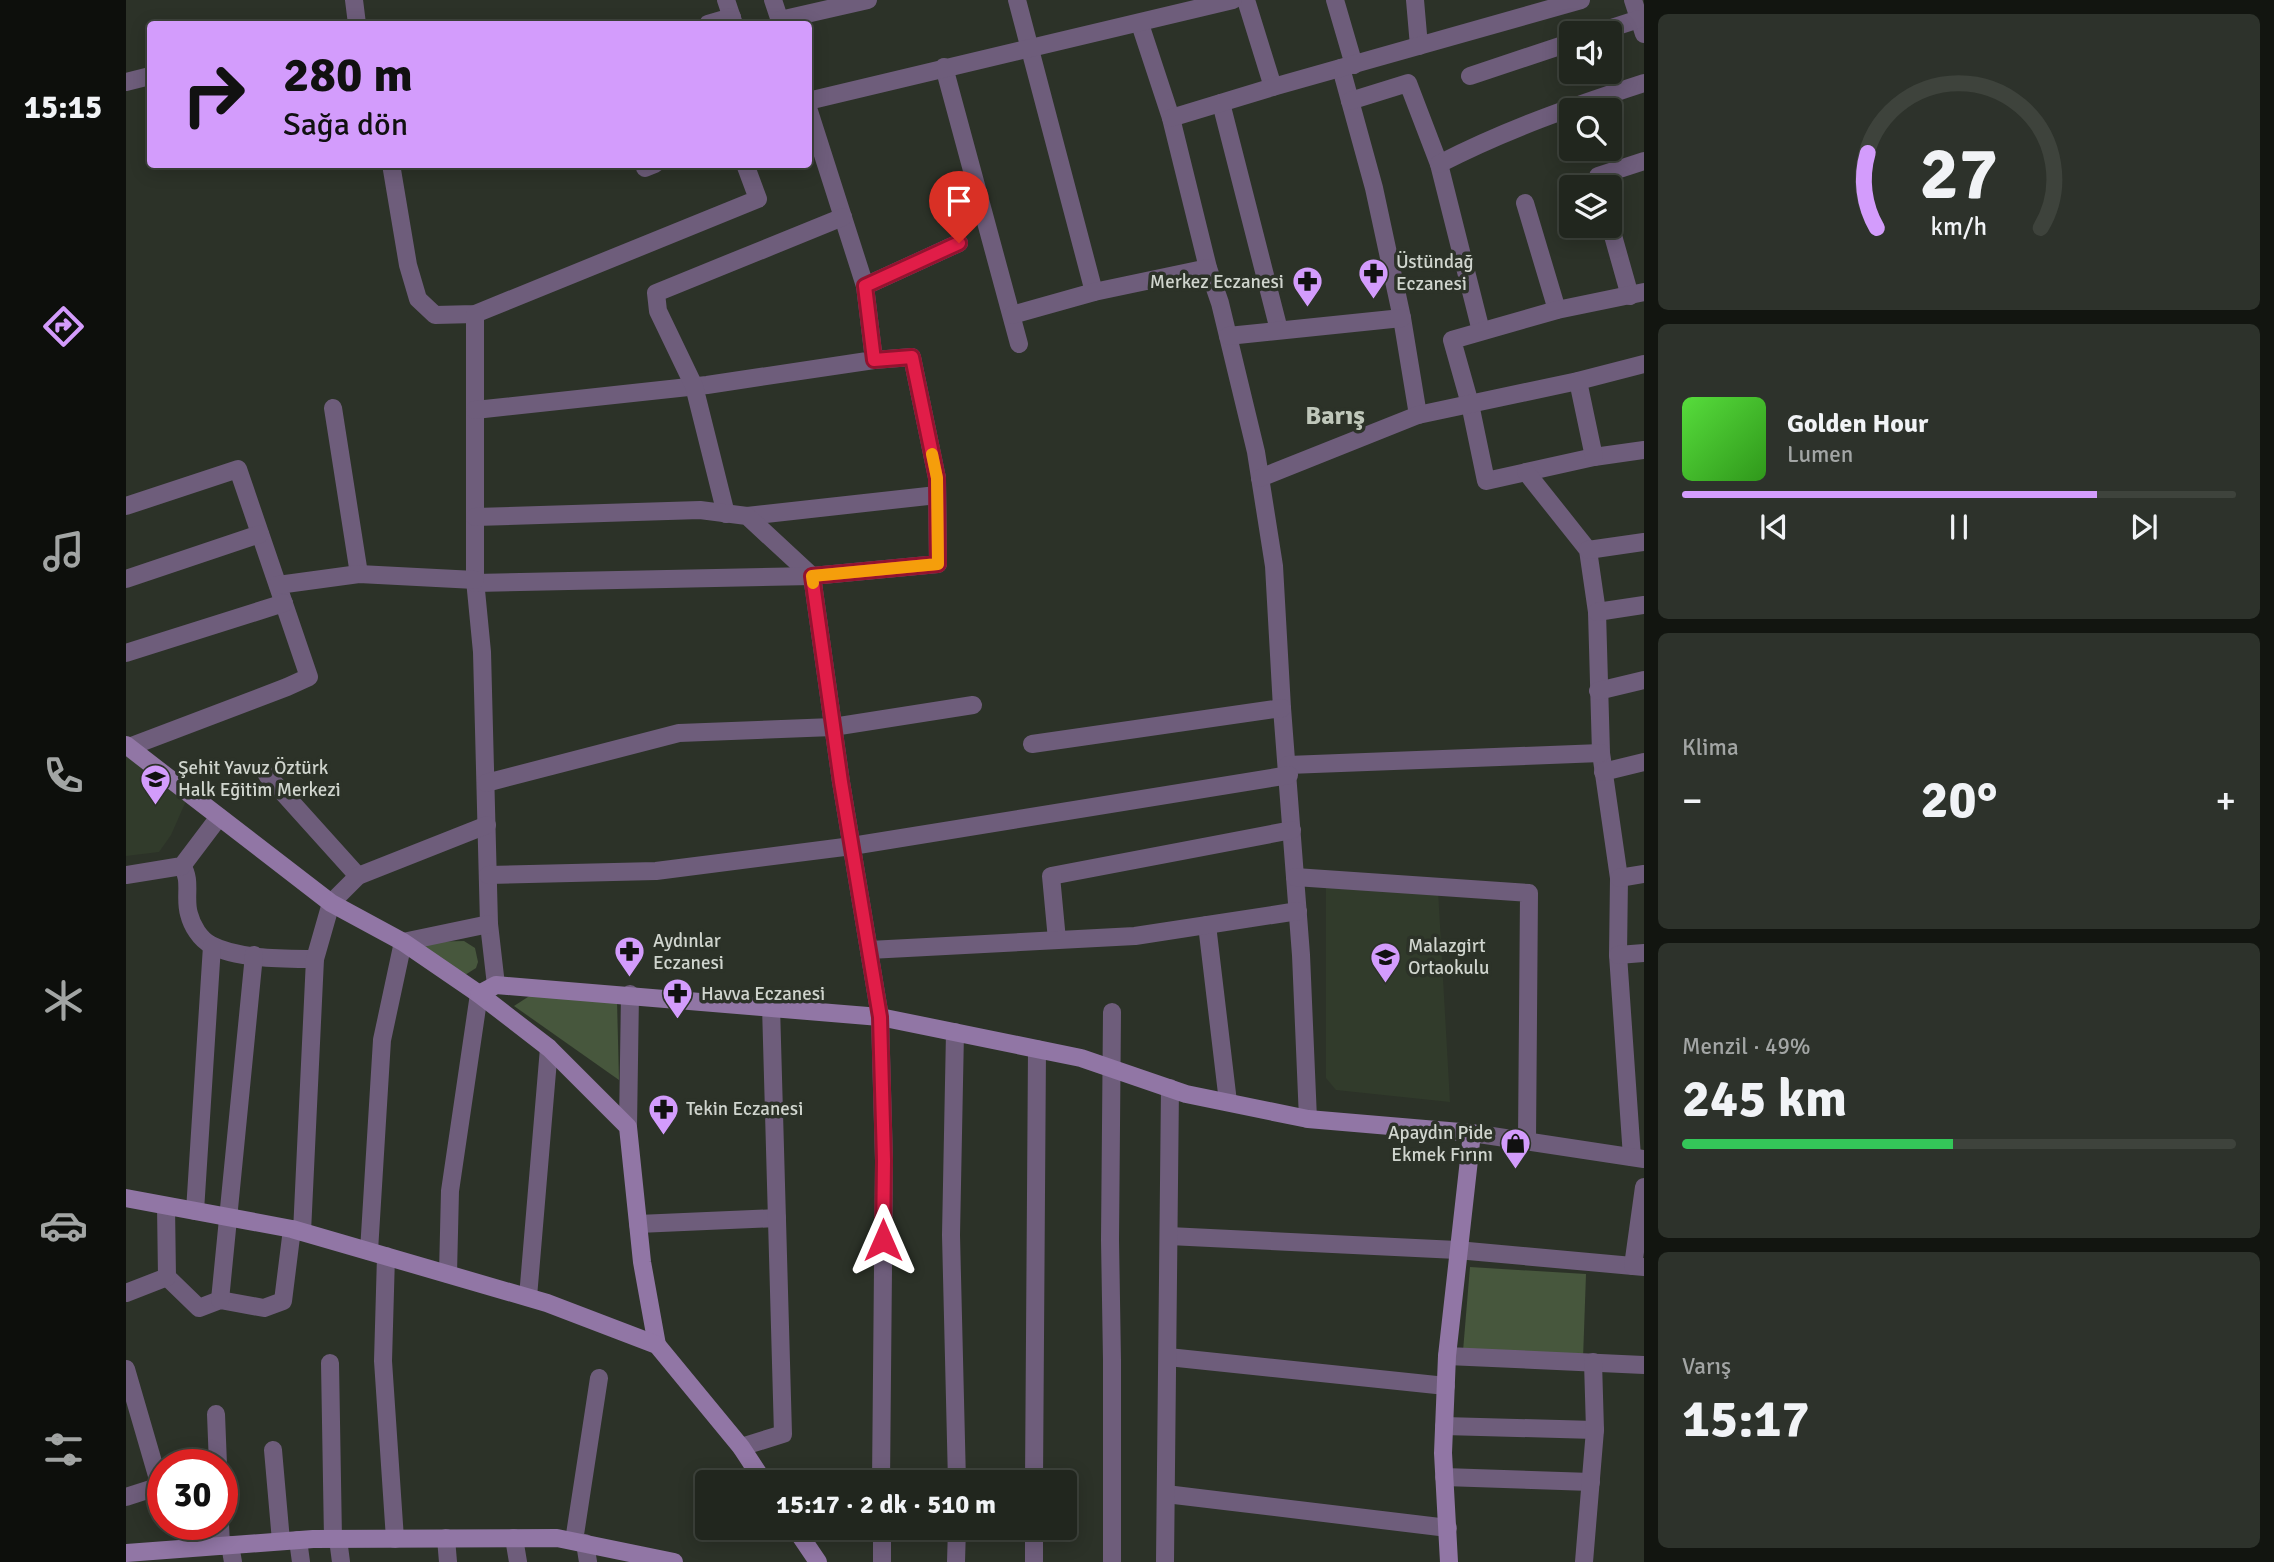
<!DOCTYPE html>
<html lang="tr">
<meta charset="utf-8">
<style>
:root{--surface:#21261e;--page:#2d322b;--text:#f1f3f6;--muted:#a2a5a4;--line:#3e433c;--accent:#d39cfc}
body{margin:0;font-family:Signika,sans-serif;background:var(--page);color:var(--text);height:100vh;display:flex;flex-direction:column;font-size:26px;white-space:nowrap}
*{box-sizing:border-box;margin:0}
p{font-size:23px;color:var(--muted)}
.icon{flex:none;width:38px;height:38px;fill:none;stroke:currentColor;stroke-width:2;stroke-linecap:round;stroke-linejoin:round}
.map{position:relative;flex:1;overflow:hidden}
.drawer{display:flex;flex-direction:column;gap:14px;padding:14px;background:#121510;width:630px}
.drawer>*{flex:none}
.top-card{position:absolute;left:21px;top:21px;width:665px;height:147px;border-radius:7px;box-shadow:0 4px 18px #0003,0 0 0 2px var(--line);background:#d39cfc;color:#111;overflow:hidden}
.controls{position:absolute;left:1433px;top:21px;display:grid;gap:14px}
.controls a{display:grid;place-items:center;width:63px;height:63px;border-radius:7px;background:var(--surface);box-shadow:0 4px 18px #0003,0 0 0 2px var(--line);font-size:35px}
.speed{position:absolute;left:21px;top:1449px;display:flex;gap:14px;font-size:35px;font-weight:700;text-align:center}
.speed>*{display:grid;place-content:center;width:91px;height:91px;border-radius:50%;background:var(--surface);box-shadow:0 4px 18px #0003,0 0 0 2px var(--line);line-height:1}
.speed .limit{border:10px solid #d22;background:#fff;color:#111}
.pin{position:absolute;display:grid;place-items:center;width:60px;height:60px;color:#fff;margin:-72px -30px;border-radius:50% 50% 50% 0;rotate:-45deg;box-shadow:0 0 7px #0007}
.pin .icon{rotate:45deg}
.me{position:absolute;width:77px;margin:-38px;rotate:0deg;stroke-linejoin:round;filter:drop-shadow(0 0 5px #0008)}
.turn{display:flex;align-items:center;gap:24px;height:147px;padding:0 21px;font-size:32px}
.turn .icon{width:91px;height:91px;stroke-width:2.5}
.turn b{display:block;font-size:49px;line-height:60px}
.big{font-size:52px;font-weight:700;line-height:1.1}
.drawer .card{flex:1;display:flex;flex-direction:column;justify-content:center;gap:10px;min-width:0;padding:0 24px;border-radius:10px;background:var(--page)}
.drawer .dial{align-items:center;gap:0}
.dial svg{height:182px;overflow:visible;fill:none;stroke:var(--line);stroke-width:7;stroke-linecap:round;text-anchor:middle}
.dial text{fill:var(--text);stroke:none}
.song{display:flex;align-items:center;gap:21px}
.cover{width:84px;height:84px;border-radius:10px;background:linear-gradient(135deg,hsl(110 70% 55%),hsl(110 70% 35%))}
.played{height:7px;border-radius:4px;background:linear-gradient(90deg,var(--accent) 75%,var(--line) 75%)}
.keys{display:flex;justify-content:space-around;direction:ltr}
.heat{display:flex;justify-content:space-between;align-items:center;font-size:38px;direction:ltr}
.charge{height:10px;border-radius:5px;background:linear-gradient(90deg,#34c759 49%,var(--line) 0)}
.trip{position:absolute;left:569px;top:1470px;width:382px;height:70px;border-radius:7px;background:var(--surface);box-shadow:0 4px 18px #0003,0 0 0 2px var(--line);font-weight:700;line-height:70px;text-align:center}
main{display:flex;flex:1;min-height:0}
.tab-bar{display:flex;flex-direction:column;width:126px;justify-content:space-around;align-items:center;background:#0d0f0c;color:var(--muted)}
.tab-bar .icon{width:49px;height:49px}
.tab-bar .active{color:var(--accent)}
.tab-bar b{font-size:32px;color:var(--text)}
.map>svg:first-child{display:block}
.built{fill:#313b2b}
.green{fill:#47573d}
.lines{fill:none;stroke-linecap:round;stroke-linejoin:round}
.street{stroke:#6e5d7b;stroke-width:18}
.secondary{stroke:#9176a5;stroke-width:18}
.route-casing{stroke:#92132f;stroke-width:18}
.route{stroke:#e11d48;stroke-width:12}
.slow{stroke:#f59e0b;stroke-width:12}
.labels{text-anchor:middle;dominant-baseline:central;stroke-width:7;stroke-linejoin:round;paint-order:stroke}
.poi-label{font-size:19px;fill:#d0d5ce;stroke:#2c3228;text-anchor:start}
.district-label{font-size:26px;font-weight:bold;fill:#bfc7ba;stroke:#2c3228}
</style>
<main>
<nav class="tab-bar">
<b>15:15</b>
<svg class="icon active" aria-label="directions" viewBox="0 0 24 24"><path d="M12 3l9 9-9 9-9-9zM9 14v-3h6M13 9l2 2-2 2"/></svg>
<svg class="icon" aria-label="music" viewBox="0 0 24 24"><path d="M9 18V5l10-2v13"/><circle cx="6" cy="18" r="3"/><circle cx="16" cy="16" r="3"/></svg>
<svg class="icon" aria-label="phone" viewBox="0 0 24 24"><path d="M5 4h4l2 5-3 2q2 4 5 5l2-3 5 2v4C11 20 4 13 5 4z"/></svg>
<svg class="icon" aria-label="climate" viewBox="0 0 24 24"><path d="M12 3v18M4 7l16 10M4 17L20 7"/></svg>
<svg class="icon" aria-label="car" viewBox="0 0 24 24"><path d="M5 17H2v-5l4-1 3-4h7l3 4 3 1v5h-3M9 17h6M6 11h13"/><circle cx="7" cy="17" r="2"/><circle cx="17" cy="17" r="2"/></svg>
<svg class="icon" aria-label="filters" viewBox="0 0 24 24"><path d="M4 7h16M4 17h16"/><circle cx="9" cy="7" r="2"/><circle cx="15" cy="17" r="2"/></svg>
</nav>
<div class="map">
<svg width="1518" height="1562" viewBox="0 0 1518 1562">
<rect width="100%" height="100%" fill="#2c3228"/>
<g class="built">
<path d="M 0,747 L 60,801 L 45,835 L 33,852 L 0,856 Z"/>
<path d="M 1200,880 L 1312,890 L 1324,1102 L 1210,1090 L 1200,1078 Z"/>
</g>
<g class="green">
<path d="M 338,941 L 349,948 L 352,962 L 350,968 L 339,975 L 297,947 L 298,942 Z"/>
<path d="M 405,995 L 491,1001 L 493,1080 L 388,1006 Z"/>
<path d="M 1344,1267 L 1460,1274 L 1457,1359 L 1337,1351 Z"/>
</g>
<g class="lines">
<g class="street">
<path d="M 228,0 L 231,24"/>
<path d="M 600,0 L 608,24"/>
<path d="M 647,0 L 655,24"/>
<path d="M 891,0 L 968,292"/>
<path d="M 1120,0 L 1147,87"/>
<path d="M 1209,0 L 1228,65"/>
<path d="M 1289,0 L 1293,46"/>
<path d="M 1507,0 L 1518,34"/>
<path d="M 654,20 L 742,0"/>
<path d="M 582,24 L 606,17"/>
<path d="M 1014,24 L 1045,118 L 1082,268 L 1094,303 L 1130,452 L 1148,566 L 1156,708 L 1175,955 L 1182,1119"/>
<path d="M 1470,33 L 1513,19"/>
<path d="M 818,67 L 893,344"/>
<path d="M 1215,68 L 1248,188 L 1276,318 L 1292,415"/>
<path d="M 1344,76 L 1446,42"/>
<path d="M 0,82 L 24,76"/>
<path d="M 682,101 L 1107,0"/>
<path d="M 1224,101 L 1282,83 L 1313,164 L 1355,331"/>
<path d="M 1095,103 L 1153,330"/>
<path d="M 1045,118 L 1147,87 L 1455,0"/>
<path d="M 265,164 L 282,265 L 292,299 L 309,315 L 349,314 L 632,199 L 619,164"/>
<path d="M 1313,164 C 1379,130 1447,106 1518,83"/>
<path d="M 519,168 L 529,164"/>
<path d="M 1474,187 L 1472,176 L 1518,161"/>
<path d="M 1399,203 L 1431,310"/>
<path d="M 1484,225 L 1504,296"/>
<path d="M 739,286 L 833,243"/>
<path d="M 1518,292 L 1431,310 L 1326,340 L 1344,404 L 1360,481 L 1468,457 L 1518,450"/>
<path d="M 349,314 L 349,580 L 356,652 L 363,924 L 370,985"/>
<path d="M 886,315 L 968,292 L 1082,268"/>
<path d="M 1102,336 L 1276,318"/>
<path d="M 1452,381 L 1468,457"/>
<path d="M 207,408 L 233,574"/>
<path d="M 349,410 L 581,385 L 748,360 L 739,286 L 682,108"/>
<path d="M 1400,472 L 1462,550 L 1471,612 L 1475,753 L 1493,878 L 1492,955 L 1506,1157"/>
<path d="M 1134,478 L 1292,415 L 1452,381 L 1518,364"/>
<path d="M 0,506 L 112,469 L 183,677 L 161,687 L 3,747"/>
<path d="M 600,514 L 568,386 L 532,311 L 530,293 L 717,217"/>
<path d="M 621,516 L 811,495"/>
<path d="M 349,517 L 574,510 L 621,516 L 686,576 L 715,782 L 754,1017 L 758,1161 L 755,1482"/>
<path d="M 1462,550 L 1518,542"/>
<path d="M 0,579 L 134,534"/>
<path d="M 349,583 L 686,576 L 812,564 L 811,478 L 786,357 L 748,360"/>
<path d="M 152,585 L 233,574 L 349,580"/>
<path d="M 1471,612 L 1518,605"/>
<path d="M 0,653 L 158,603"/>
<path d="M 1472,691 L 1518,680"/>
<path d="M 906,744 L 1156,708"/>
<path d="M 1162,765 L 1475,753"/>
<path d="M 1477,772 L 1518,762"/>
<path d="M 141,775 L 232,876"/>
<path d="M 360,783 L 553,733 L 707,727 L 847,705"/>
<path d="M 56,866 C 66,880 58,898 63,914 C 66,926 74,939 85,945 C 111,959 159,959 189,959"/>
<path d="M 0,875 L 56,866 L 93,817"/>
<path d="M 362,875 L 530,871 L 726,846 L 1163,775"/>
<path d="M 1169,877 L 1403,893 L 1401,1141"/>
<path d="M 1493,878 L 1518,874"/>
<path d="M 1081,925 L 1102,1102"/>
<path d="M 931,940 L 925,876 L 1166,830"/>
<path d="M 743,950 L 1009,936 L 1172,911"/>
<path d="M 1492,955 L 1518,953"/>
<path d="M 986,1012 L 984,1240 L 986,1360 L 986,1562"/>
<path d="M 829,1032 L 825,1235 L 831,1482"/>
<path d="M 502,1127 L 504,994"/>
<path d="M 1346,1133 L 1518,1159"/>
<path d="M 69,1211 L 86,946"/>
<path d="M 512,1224 L 651,1218"/>
<path d="M 176,1232 L 189,959 L 205,903 L 232,876 L 361,825"/>
<path d="M 1043,1236 L 1331,1250 L 1518,1267"/>
<path d="M 243,1251 L 256,1040 L 277,942 L 363,924"/>
<path d="M 260,1256 L 257,1361 L 269,1539"/>
<path d="M 1507,1266 L 1518,1187"/>
<path d="M 322,1274 L 324,1191 L 353,994"/>
<path d="M 41,1277 L 73,1308 L 94,1300 L 138,1308 L 157,1301 L 166,1229"/>
<path d="M 0,1293 L 41,1277 L 40,1206"/>
<path d="M 402,1297 L 423,1048"/>
<path d="M 94,1300 L 128,955"/>
<path d="M 1321,1356 L 1518,1365"/>
<path d="M 1042,1357 L 1320,1386"/>
<path d="M 204,1363 L 207,1539"/>
<path d="M 0,1369 L 34,1486 L 0,1497"/>
<path d="M 90,1414 L 92,1465"/>
<path d="M 1318,1426 L 1469,1430"/>
<path d="M 615,1447 L 657,1434 L 645,1006"/>
<path d="M 147,1450 L 155,1541"/>
<path d="M 1318,1477 L 1465,1482"/>
<path d="M 908,1482 L 911,1049"/>
<path d="M 1040,1494 L 1322,1528"/>
<path d="M 94,1524 L 95,1546"/>
<path d="M 756,1528 L 756,1562"/>
<path d="M 908,1528 L 908,1562"/>
<path d="M 320,1538 L 322,1562"/>
<path d="M 388,1538 L 392,1562"/>
<path d="M 212,1539 L 215,1562"/>
<path d="M 172,1540 L 175,1562"/>
<path d="M 448,1541 L 473,1378"/>
<path d="M 459,1543 L 462,1562"/>
<path d="M 104,1545 L 107,1562"/>
<path d="M 830,1562 L 831,1528"/>
<path d="M 1039,1562 L 1044,1088"/>
<path d="M 1458,1562 L 1469,1430 L 1467,1362"/>
</g>
<g class="secondary">
<path d="M 0,745 L 205,903 L 277,942 L 353,994 L 423,1048 L 502,1127 L 516,1262 L 531,1345"/>
<path d="M 353,994 L 370,985 L 754,1017 L 955,1058 L 1060,1094 L 1182,1119 L 1346,1133 L 1321,1356 L 1317,1453 L 1323,1562"/>
<path d="M 0,1198 L 166,1229 L 421,1303 L 531,1345 L 615,1447 L 638,1482"/>
<path d="M 669,1528 L 692,1562"/>
<path d="M 0,1553 L 187,1539 L 431,1538 L 548,1562"/>
</g>
</g>
<g class="lines">
<defs>
<path id="route" d="M 757,1240 L 758,1161 L 754,1017 L 715,782 L 686,576 L 812,564 L 811,478 L 786,357 L 748,360 L 739,286 L 833,243"/>
</defs>
<use href="#route" class="route-casing"/>
<use href="#route" class="route"/>
<path class="slow" d="M 687,583 L 686,576 L 812,564 L 811,478 L 806,454"/>
</g>
<defs>
<symbol id="pharmacy-pin" viewBox="-11 -11 22 30"><path d="M0 17L-7.5 6A9.5 9.5 0 1 1 7.5 6Z" fill="#d39cfc" stroke="#2c3228"/><path d="M-2-6h4v4h4v4h-4v4h-4v-4h-4v-4h4Z" fill="#111"/></symbol>
<symbol id="school-pin" viewBox="-11 -11 22 30"><path d="M0 17L-7.5 6A9.5 9.5 0 1 1 7.5 6Z" fill="#d39cfc" stroke="#2c3228"/><path d="M0-5L7-2L0 1L-7-2ZM-4 1L0 2.5L4 1V4Q0 6-4 4Z" fill="#111"/></symbol>
<symbol id="shop-pin" viewBox="-11 -11 22 30"><path d="M0 17L-7.5 6A9.5 9.5 0 1 1 7.5 6Z" fill="#d39cfc" stroke="#2c3228"/><path d="M-5-2.5h2.3a2.7 3.5 0 0 1 5.4 0H5L5.5 6h-11ZM-1.5-2.5h3a1.5 2.3 0 0 0-3 0Z" fill="#111"/></symbol>
</defs>
<g fill-rule="evenodd">
<use href="#pharmacy-pin" x="1230" y="256" width="35" height="47"/>
<use href="#pharmacy-pin" x="1164" y="264" width="35" height="47"/>
<use href="#school-pin" x="12" y="762" width="35" height="47"/>
<use href="#pharmacy-pin" x="486" y="934" width="35" height="47"/>
<use href="#school-pin" x="1242" y="940" width="35" height="47"/>
<use href="#pharmacy-pin" x="534" y="976" width="35" height="47"/>
<use href="#pharmacy-pin" x="520" y="1092" width="35" height="47"/>
<use href="#shop-pin" x="1372" y="1126" width="35" height="47"/>
</g>
<g class="labels">
<g class="poi-label">
<text x="1270" y="262">Üstündağ<tspan x="1270" dy="22">Eczanesi</tspan></text>
<text x="1158" y="282" text-anchor="end">Merkez Eczanesi</text>
<text x="52" y="768">Şehit Yavuz Öztürk<tspan x="52" dy="22">Halk Eğitim Merkezi</tspan></text>
<text x="527" y="941">Aydınlar<tspan x="527" dy="22">Eczanesi</tspan></text>
<text x="1282" y="946">Malazgirt<tspan x="1282" dy="22">Ortaokulu</tspan></text>
<text x="575" y="994">Havva Eczanesi</text>
<text x="560" y="1109">Tekin Eczanesi</text>
<text x="1367" y="1133" text-anchor="end">Apaydın Pide<tspan x="1367" dy="22">Ekmek Fırını</tspan></text>
</g>
<g class="district-label">
<text x="1209" y="416">Barış</text>
</g>
</g>
</svg>
<div class="controls">
<a><svg class="icon" aria-label="sound" viewBox="0 0 24 24"><path d="M4 9h4l5-4v14l-5-4H4zM17 9q2 3 0 6"/></svg></a>
<a><svg class="icon" aria-label="search" viewBox="0 0 24 24"><circle cx="10" cy="10" r="6"/><path d="M15 15l6 6"/></svg></a>
<a><svg class="icon" aria-label="layers" viewBox="0 0 24 24"><path d="M12 4l9 5-9 5-9-5zM3 14l9 5 9-5"/></svg></a>
</div>
<div class="speed"><div class="limit">30</div></div>
<div class="pin" style="left:833px;top:243px;background:#d93025"><svg class="icon" aria-label="arrive" viewBox="0 0 24 24"><path d="M6 21V4h12l-3 4 3 4H6"/></svg></div>
<svg class="me" style="left:757px;top:1240px" viewBox="-20 -20 40 40"><path d="M0-17L14 15 0 8-14 15z" fill="#e11d48" stroke="#fff" stroke-width="4"/></svg>
<div class="trip">15:17 · 2 dk · 510 m</div>
<div class="top-card">
<div class="turn"><svg class="icon" aria-label="right" viewBox="0 0 24 24"><path d="M7 20v-9h11M14 6l5 5-5 5"/></svg><div><b>280 m</b>Sağa dön</div></div>
</div>
</div>
<section class="drawer">
<div class="card dial"><svg viewBox="0 0 100 80">
<path d="M14 69A42 42 0 1 1 86 69"/>
<path d="M14 69A42 42 0 0 1 10 36" stroke="#d39cfc"/>
<text x="50" y="56" font-size="32" font-weight="700">27</text>
<text x="50" y="72" font-size="11">km/h</text>
</svg></div>
<div class="card">
<div class="song"><i class="cover"></i><div><b>Golden Hour</b><p>Lumen</p></div></div>
<div class="played"></div>
<div class="keys"><svg class="icon" aria-label="previous" viewBox="0 0 24 24"><path d="M18 5L8 12l10 7zM5 5v14"/></svg><svg class="icon" aria-label="pause" viewBox="0 0 24 24"><path d="M8 5v14M16 5v14"/></svg><svg class="icon" aria-label="next" viewBox="0 0 24 24"><path d="M6 5l10 7-10 7zM19 5v14"/></svg></div>
</div>
<div class="card"><p>Klima</p>
<div class="heat"><a>−</a><b class="big">20°</b><a>+</a></div>
</div>
<div class="card"><p>Menzil · 49%</p><b class="big">245 km</b><div class="charge"></div></div>
<div class="card"><p>Varış</p><b class="big">15:17</b></div>
</section>
</main>
